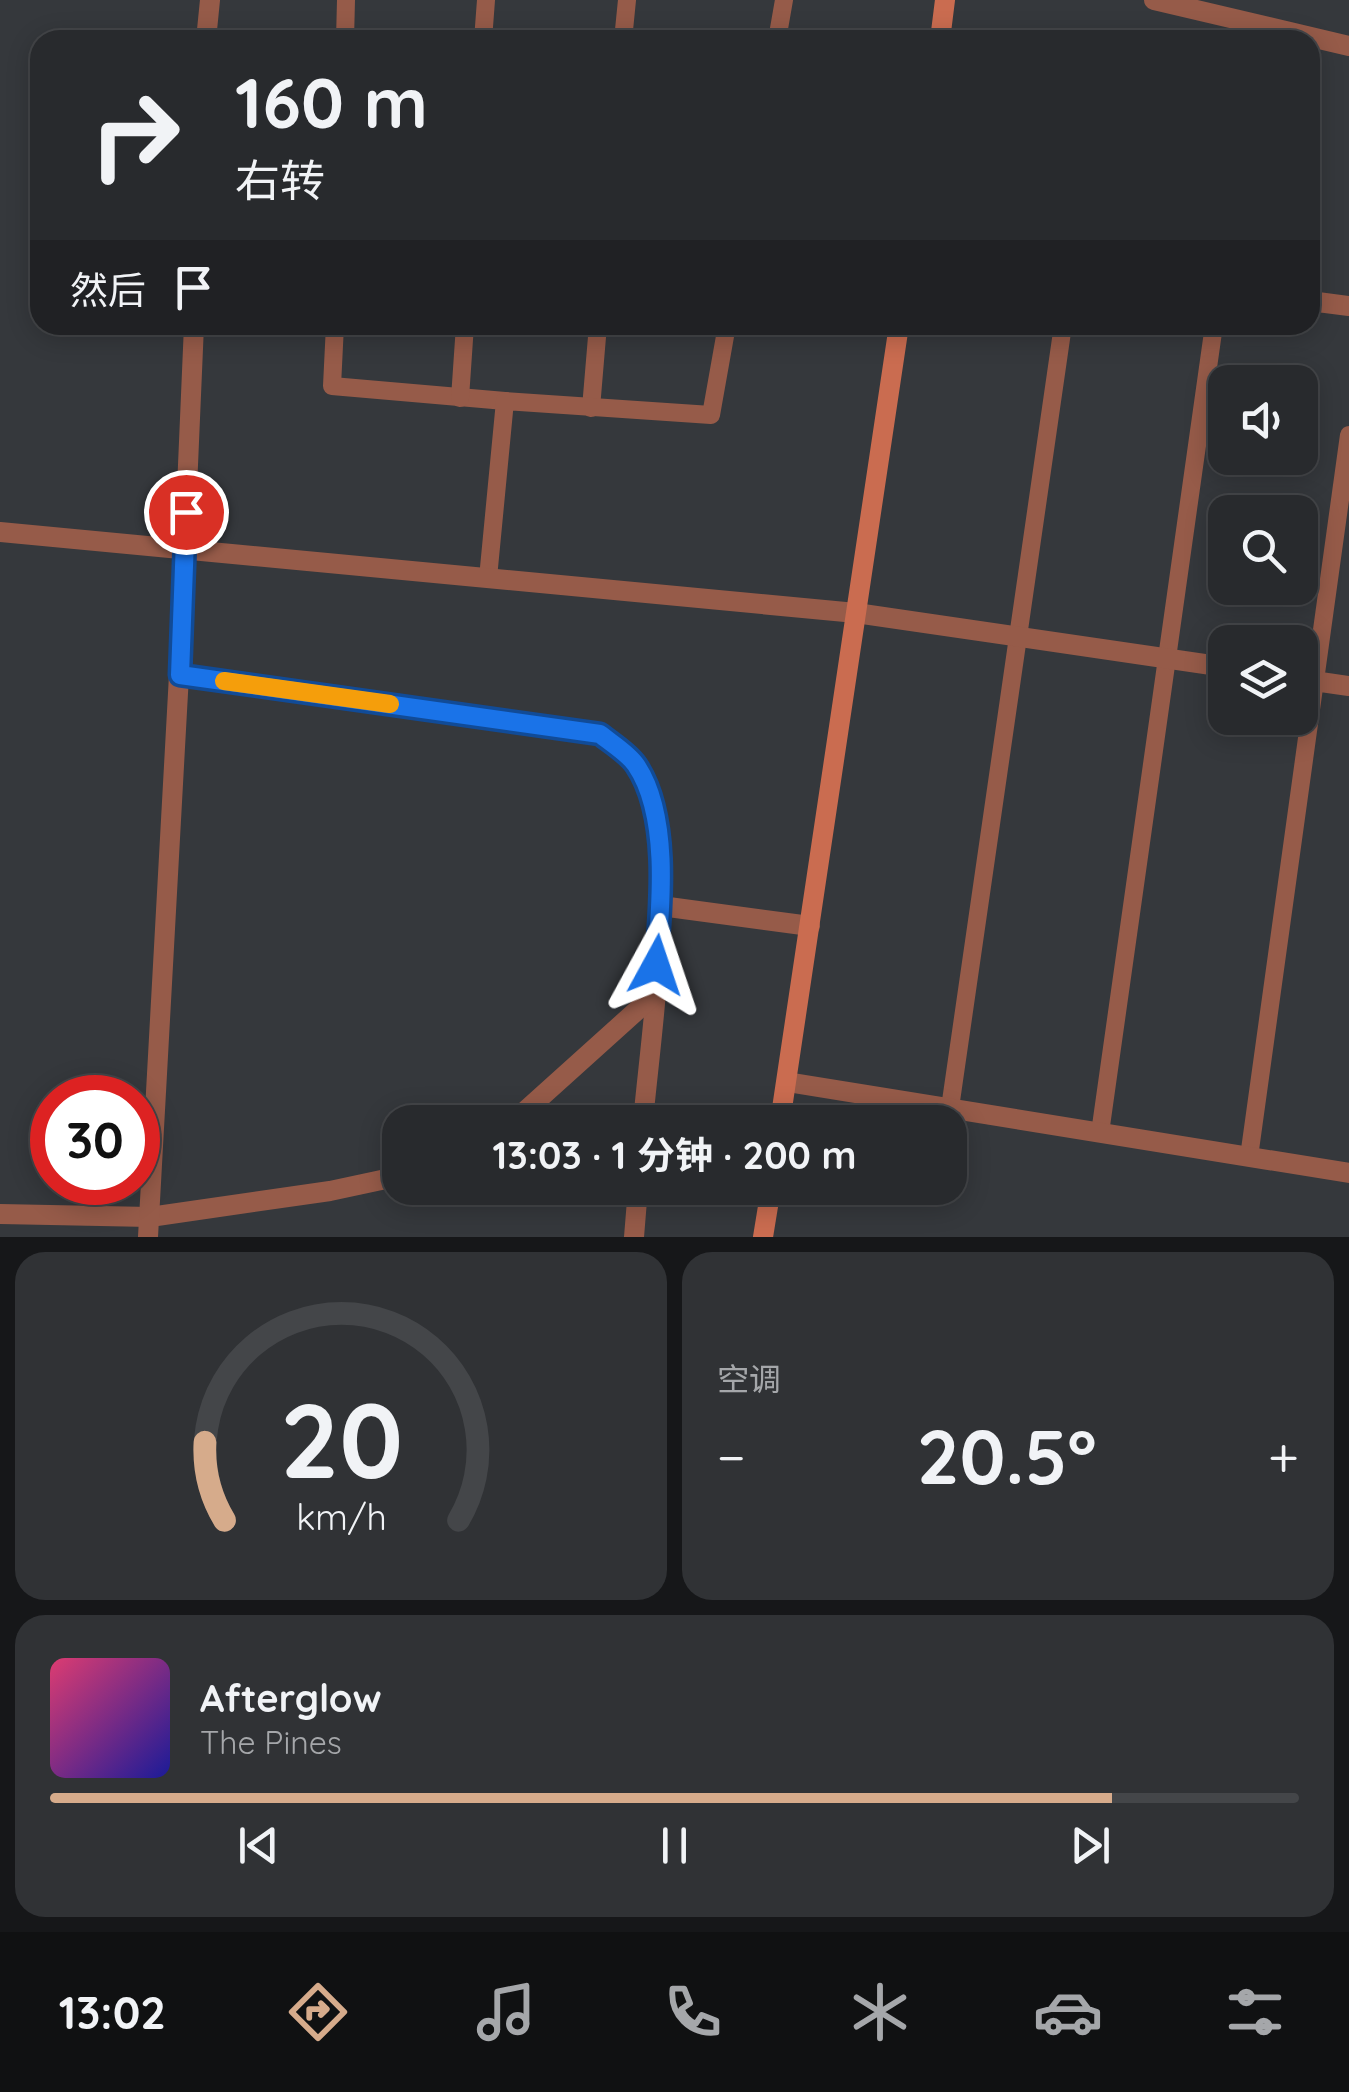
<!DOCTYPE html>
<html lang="zh">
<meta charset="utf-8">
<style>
:root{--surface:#282a2d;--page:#303235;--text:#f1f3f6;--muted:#a5a7aa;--line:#444649;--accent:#d6ab8b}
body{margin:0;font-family:Quicksand,"Noto Sans SC",sans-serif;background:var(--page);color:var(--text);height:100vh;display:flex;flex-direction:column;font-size:38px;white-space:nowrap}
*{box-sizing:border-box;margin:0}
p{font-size:32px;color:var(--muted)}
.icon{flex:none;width:55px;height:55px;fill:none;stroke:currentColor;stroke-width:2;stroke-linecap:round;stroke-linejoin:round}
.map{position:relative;height:1237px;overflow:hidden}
.panel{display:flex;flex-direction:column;gap:15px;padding:15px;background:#161719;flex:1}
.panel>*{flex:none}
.banner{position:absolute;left:30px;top:30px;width:1290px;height:305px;border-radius:30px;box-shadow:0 5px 25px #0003,0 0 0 2px var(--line);background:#282a2d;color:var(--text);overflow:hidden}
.fabs{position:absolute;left:1208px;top:365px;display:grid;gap:20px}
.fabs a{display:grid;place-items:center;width:110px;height:110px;border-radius:20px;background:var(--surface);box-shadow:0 5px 25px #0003,0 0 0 2px var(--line);font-size:50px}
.speed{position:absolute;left:30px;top:1075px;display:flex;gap:20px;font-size:50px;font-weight:700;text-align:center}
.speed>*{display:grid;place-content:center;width:130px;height:130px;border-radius:50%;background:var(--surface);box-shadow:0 5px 25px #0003,0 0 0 2px var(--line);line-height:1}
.speed .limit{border:15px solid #d22;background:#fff;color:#111}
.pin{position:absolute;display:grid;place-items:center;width:85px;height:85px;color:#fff;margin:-42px;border:5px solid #fff;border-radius:50%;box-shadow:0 2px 10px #0007}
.me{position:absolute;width:110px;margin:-55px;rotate:5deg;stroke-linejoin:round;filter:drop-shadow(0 0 8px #0008)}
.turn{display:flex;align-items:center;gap:35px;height:210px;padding:0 40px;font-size:45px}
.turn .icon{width:130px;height:130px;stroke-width:2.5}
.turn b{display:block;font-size:70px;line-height:85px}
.then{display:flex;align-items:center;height:95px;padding:0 40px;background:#0003;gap:20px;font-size:38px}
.big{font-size:75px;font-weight:700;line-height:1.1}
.panel .widget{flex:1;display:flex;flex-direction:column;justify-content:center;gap:15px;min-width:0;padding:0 35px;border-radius:30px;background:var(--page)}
.panel .dial{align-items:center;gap:0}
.dial svg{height:260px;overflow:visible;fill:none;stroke:var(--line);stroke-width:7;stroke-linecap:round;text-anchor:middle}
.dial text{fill:var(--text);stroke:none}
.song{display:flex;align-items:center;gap:30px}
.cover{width:120px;height:120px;border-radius:15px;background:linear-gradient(135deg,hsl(340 70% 55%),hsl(240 70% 35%))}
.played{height:10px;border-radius:5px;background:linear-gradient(90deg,var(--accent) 85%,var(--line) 85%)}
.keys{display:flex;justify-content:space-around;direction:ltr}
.heat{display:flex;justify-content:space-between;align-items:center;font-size:55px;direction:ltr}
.panel .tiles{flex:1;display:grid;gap:15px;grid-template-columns:1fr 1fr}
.widget:last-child{grid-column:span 2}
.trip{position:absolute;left:382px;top:1105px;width:585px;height:100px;border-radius:30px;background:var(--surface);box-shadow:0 5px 25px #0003,0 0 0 2px var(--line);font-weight:700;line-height:100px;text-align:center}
.dock{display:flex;height:160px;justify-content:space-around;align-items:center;background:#101112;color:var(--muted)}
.dock .icon{width:70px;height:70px}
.dock .on{color:var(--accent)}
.dock b{font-size:45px;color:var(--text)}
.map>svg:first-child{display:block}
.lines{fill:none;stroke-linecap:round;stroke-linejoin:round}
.lane{stroke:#965b49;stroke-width:18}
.street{stroke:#965b49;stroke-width:20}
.secondary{stroke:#ca6c50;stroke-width:20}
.route-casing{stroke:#114b97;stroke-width:25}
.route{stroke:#1a73e8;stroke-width:18}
.slow{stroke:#f59e0b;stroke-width:18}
</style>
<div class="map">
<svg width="1349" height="1237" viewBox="0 0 1349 1237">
<rect width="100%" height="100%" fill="#35383c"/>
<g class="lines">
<g class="lane">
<path d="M 345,40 L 346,0"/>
<path d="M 483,40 L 486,0"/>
<path d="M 623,40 L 627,0"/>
<path d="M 777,40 L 784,0"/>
<path d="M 335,325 L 332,386 L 505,401"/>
<path d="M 460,398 L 465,325"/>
<path d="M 591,408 L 598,325"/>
<path d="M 488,578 L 505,401 L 711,415 L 727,325"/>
<path d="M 950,1108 L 1063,325"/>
<path d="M 1100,1133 L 1214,325"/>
<path d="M 1249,1157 L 1349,435"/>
</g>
<g class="street">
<path d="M 1154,0 L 1349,46"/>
<path d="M 206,40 L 210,0"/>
<path d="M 1310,301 L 1349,306"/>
<path d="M 0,532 L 856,613 L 1225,667"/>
<path d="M 179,675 L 600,734 C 611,743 627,752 635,764 C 683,830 650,1039 643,1122"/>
<path d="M 1300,679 L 1349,686"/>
<path d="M 661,906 L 810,926"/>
<path d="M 787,1082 L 1349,1173"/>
<path d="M 513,1122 L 654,995"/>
<path d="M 0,1214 L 150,1217 L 330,1191 L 400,1176"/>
<path d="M 148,1237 L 179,675 L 194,325"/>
<path d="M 634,1237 L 638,1188"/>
</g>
<g class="secondary">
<path d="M 940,40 L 945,0"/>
<path d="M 780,1122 L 899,325"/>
<path d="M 763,1237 L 771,1188"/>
</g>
</g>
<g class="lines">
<defs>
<path id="route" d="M 186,512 L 180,675 L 600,734 C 611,743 628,753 636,765 C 670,815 661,906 656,965"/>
</defs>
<use href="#route" class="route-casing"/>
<use href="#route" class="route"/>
<path class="slow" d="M 224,681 L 390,704"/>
</g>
</svg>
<div class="fabs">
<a><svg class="icon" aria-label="sound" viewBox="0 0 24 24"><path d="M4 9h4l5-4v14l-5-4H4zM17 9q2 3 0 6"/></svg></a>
<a><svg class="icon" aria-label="search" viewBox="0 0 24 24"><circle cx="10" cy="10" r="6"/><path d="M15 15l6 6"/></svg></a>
<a><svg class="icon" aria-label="layers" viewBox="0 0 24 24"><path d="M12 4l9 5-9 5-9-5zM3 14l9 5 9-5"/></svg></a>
</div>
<div class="speed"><div class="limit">30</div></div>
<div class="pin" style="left:186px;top:512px;background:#d93025"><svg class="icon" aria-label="arrive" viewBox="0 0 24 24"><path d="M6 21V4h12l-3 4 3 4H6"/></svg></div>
<svg class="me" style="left:656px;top:965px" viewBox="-20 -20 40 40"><path d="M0-17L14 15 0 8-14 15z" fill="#1a73e8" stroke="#fff" stroke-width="4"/></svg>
<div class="trip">13:03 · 1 分钟 · 200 m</div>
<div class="banner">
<div class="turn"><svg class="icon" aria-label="right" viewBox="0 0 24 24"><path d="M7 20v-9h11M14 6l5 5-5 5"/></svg><div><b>160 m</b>右转</div></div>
<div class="then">然后<svg class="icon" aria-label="arrive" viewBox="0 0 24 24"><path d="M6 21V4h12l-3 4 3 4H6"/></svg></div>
</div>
</div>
<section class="panel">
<div class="tiles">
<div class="widget dial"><svg viewBox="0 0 100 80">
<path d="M14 69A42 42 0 1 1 86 69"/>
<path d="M14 69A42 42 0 0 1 8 45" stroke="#d6ab8b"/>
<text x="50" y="56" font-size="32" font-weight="700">20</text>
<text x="50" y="72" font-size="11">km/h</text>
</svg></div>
<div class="widget"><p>空调</p>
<div class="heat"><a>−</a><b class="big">20.5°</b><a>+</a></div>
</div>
<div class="widget">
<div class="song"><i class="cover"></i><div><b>Afterglow</b><p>The Pines</p></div></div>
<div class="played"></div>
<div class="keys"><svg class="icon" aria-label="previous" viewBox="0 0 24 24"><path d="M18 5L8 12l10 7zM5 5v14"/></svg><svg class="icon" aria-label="pause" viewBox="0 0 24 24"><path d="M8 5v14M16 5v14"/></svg><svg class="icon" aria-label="next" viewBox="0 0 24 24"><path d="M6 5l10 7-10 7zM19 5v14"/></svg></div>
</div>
</div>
</section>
<nav class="dock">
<b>13:02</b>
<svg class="icon on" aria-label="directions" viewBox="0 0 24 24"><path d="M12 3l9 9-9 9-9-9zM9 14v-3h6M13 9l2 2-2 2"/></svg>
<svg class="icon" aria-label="music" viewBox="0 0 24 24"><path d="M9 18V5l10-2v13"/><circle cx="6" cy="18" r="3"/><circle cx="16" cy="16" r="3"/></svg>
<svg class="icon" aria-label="phone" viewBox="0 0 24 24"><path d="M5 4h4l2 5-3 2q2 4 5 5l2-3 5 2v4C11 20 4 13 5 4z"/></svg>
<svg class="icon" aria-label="climate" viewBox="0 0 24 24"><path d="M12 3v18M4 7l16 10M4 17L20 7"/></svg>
<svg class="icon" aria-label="car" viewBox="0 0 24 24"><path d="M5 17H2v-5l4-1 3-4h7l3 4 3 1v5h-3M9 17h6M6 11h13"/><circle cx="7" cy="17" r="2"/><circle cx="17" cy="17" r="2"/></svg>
<svg class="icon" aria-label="filters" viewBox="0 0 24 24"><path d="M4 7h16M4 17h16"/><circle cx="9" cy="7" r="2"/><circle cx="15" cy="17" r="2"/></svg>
</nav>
